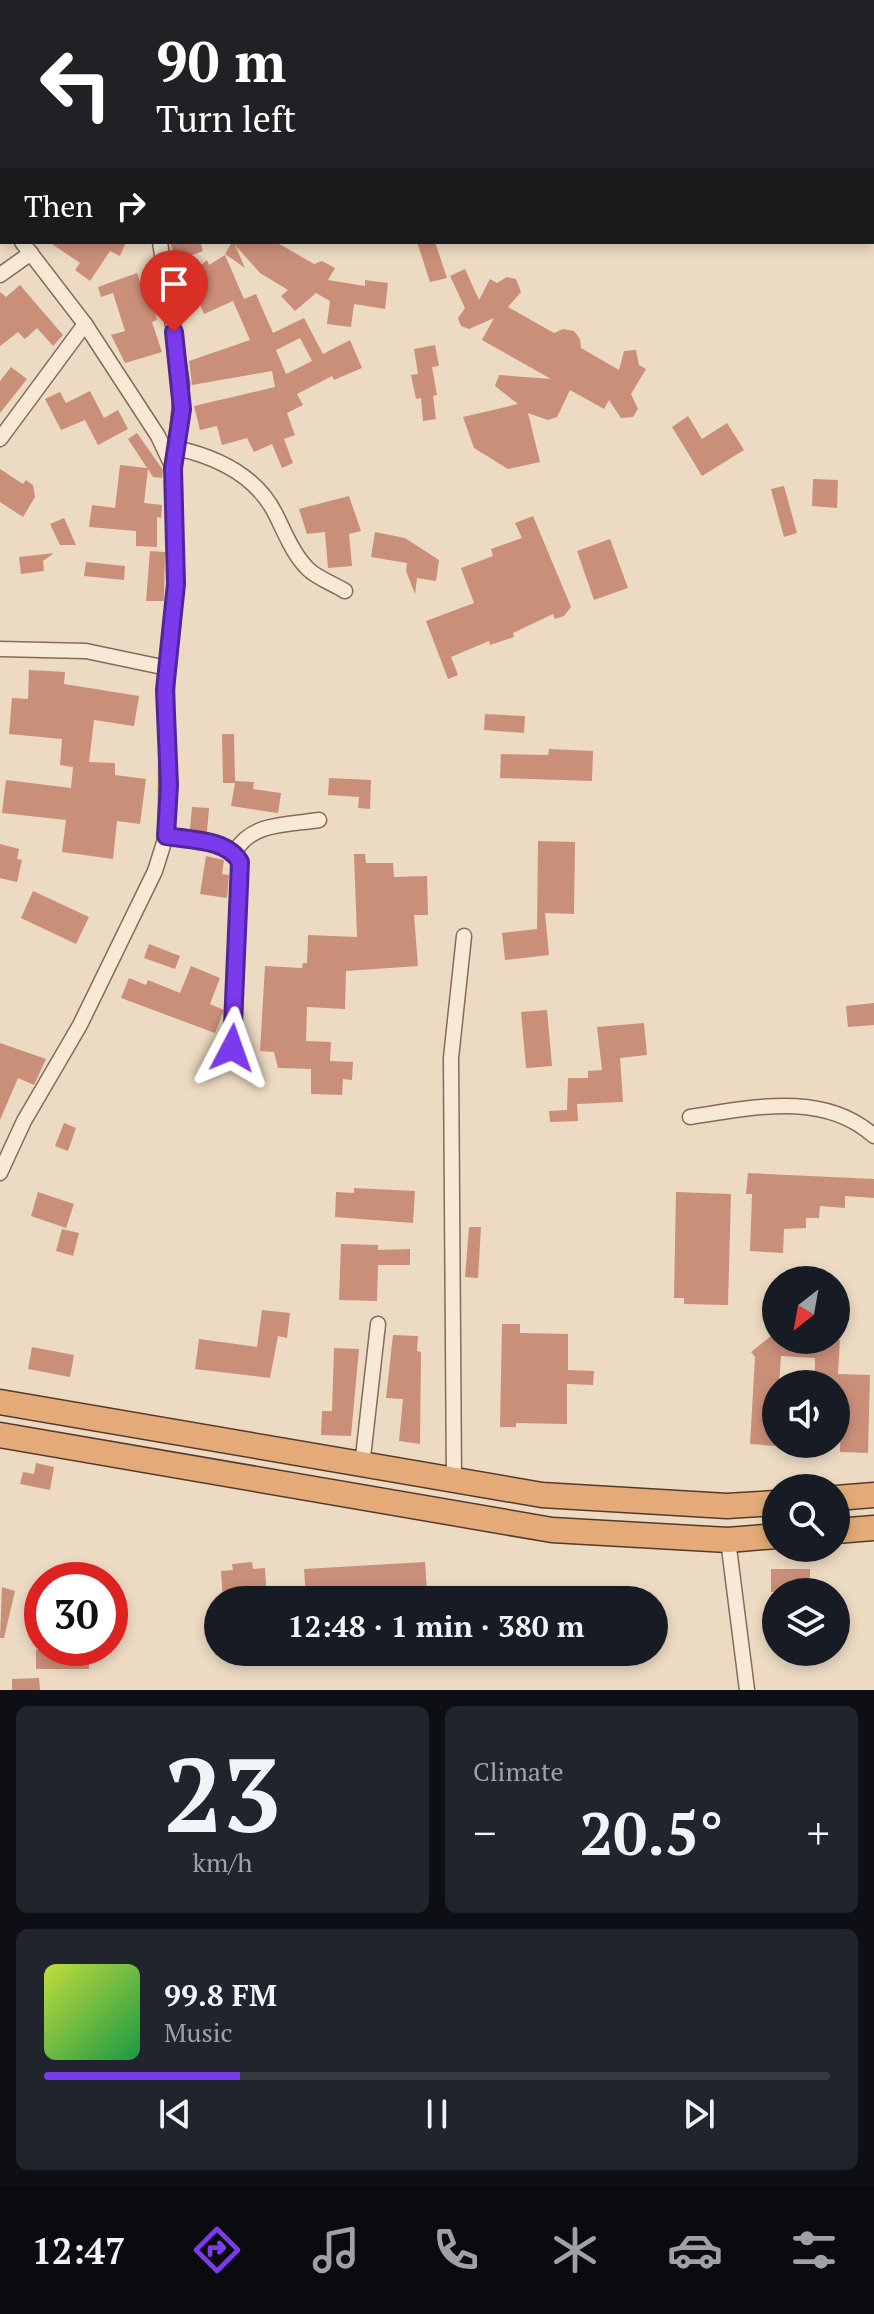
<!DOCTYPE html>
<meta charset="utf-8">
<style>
:root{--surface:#171b24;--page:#20242c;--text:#f1f3f6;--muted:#9ea1a6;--line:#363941;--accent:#7c3aed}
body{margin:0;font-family:"PT Serif",serif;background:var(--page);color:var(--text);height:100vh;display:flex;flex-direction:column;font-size:30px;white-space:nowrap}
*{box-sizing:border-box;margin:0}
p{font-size:26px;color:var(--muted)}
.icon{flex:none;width:44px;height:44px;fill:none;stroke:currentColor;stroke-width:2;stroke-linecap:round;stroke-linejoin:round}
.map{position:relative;height:1690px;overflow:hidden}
.details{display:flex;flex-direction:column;gap:16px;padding:16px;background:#0d0f14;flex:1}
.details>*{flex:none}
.hud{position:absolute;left:0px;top:0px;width:874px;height:244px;box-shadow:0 4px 12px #0003;background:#202124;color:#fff;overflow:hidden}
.needle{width:52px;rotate:211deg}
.fabs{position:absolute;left:762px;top:1266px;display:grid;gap:16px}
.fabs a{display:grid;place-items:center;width:88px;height:88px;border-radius:50%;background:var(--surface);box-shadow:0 4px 12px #0003;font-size:40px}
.speed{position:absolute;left:24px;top:1562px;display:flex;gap:16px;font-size:40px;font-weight:700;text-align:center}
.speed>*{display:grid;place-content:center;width:104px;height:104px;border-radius:50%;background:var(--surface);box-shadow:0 4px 12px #0003;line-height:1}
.speed .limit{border:12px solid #d22;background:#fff;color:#111}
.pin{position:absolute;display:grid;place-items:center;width:68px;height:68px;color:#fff;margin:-82px -34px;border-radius:50% 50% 50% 0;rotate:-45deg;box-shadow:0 0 8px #0007}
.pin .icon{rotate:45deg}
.me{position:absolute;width:88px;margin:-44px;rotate:4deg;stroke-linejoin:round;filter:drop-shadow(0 0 6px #0008)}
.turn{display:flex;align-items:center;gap:28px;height:168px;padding:0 24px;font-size:36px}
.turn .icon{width:104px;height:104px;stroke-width:2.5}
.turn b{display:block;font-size:56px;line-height:68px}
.then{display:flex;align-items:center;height:76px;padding:0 24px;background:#0003;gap:16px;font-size:30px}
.big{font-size:60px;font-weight:600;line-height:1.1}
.details .tile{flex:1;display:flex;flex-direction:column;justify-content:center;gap:12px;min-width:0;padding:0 28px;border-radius:12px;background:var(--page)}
.details .dial{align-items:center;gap:0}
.dial b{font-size:104px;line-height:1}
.song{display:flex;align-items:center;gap:24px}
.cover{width:96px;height:96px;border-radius:12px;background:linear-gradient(135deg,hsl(70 70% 55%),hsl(140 70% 35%))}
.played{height:8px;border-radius:4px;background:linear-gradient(90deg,var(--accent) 25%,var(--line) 25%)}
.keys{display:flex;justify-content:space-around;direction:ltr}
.heat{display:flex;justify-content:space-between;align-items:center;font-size:44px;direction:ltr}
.details .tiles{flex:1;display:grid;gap:16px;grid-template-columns:1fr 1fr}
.tile:last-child{grid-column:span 2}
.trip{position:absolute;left:204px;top:1586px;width:464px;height:80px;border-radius:40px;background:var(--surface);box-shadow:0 4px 12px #0003;font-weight:600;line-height:80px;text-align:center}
.menu{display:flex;height:128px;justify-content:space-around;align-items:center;background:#090b0e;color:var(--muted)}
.menu .icon{width:56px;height:56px}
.menu .current{color:var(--accent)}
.menu b{font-size:36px;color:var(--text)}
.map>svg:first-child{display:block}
.building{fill:#ca8f79;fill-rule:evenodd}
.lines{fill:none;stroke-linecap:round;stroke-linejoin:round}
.minor-casing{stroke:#866b5a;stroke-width:17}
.trunk-casing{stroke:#543a2e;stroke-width:27}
.minor{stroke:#f8e9d6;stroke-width:14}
.trunk{stroke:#e4ab78;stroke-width:24}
.route-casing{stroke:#51269a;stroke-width:20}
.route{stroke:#7c3aed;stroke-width:14}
</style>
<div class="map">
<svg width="874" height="1690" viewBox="0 0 874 1690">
<rect width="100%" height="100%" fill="#eddac3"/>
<g class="building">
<path d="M 49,242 L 126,242 L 120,256 L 110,251 L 90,281 L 75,270 L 80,263 Z"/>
<path d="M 170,242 L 200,242 L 203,251 L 176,261 Z"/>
<path d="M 232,242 L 276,242 L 314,264 L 322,261 L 335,268 L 328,280 L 365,286 L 365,280 L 388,283 L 385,309 L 354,304 L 351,327 L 327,324 L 330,301 L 316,293 L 295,311 L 281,296 L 288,290 L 260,273 L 235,245 L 245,268 L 225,254 Z"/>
<path d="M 417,242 L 435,242 L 447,278 L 430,282 Z"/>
<path d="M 225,255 L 244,299 L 256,294 L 273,333 L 304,318 L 323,354 L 350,340 L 362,368 L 334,380 L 332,376 L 297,394 L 303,405 L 287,413 L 295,435 L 284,439 L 293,463 L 282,468 L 272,444 L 254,452 L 247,438 L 222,445 L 217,426 L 200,430 L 194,406 L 275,387 L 272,371 L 192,385 L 189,361 L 250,340 L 233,301 L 204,314 L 188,276 L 207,260 L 209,265 ZM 300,338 L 312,361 L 286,374 L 276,350 Z"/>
<path d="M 465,269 L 479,300 L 490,279 L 497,283 L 507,277 L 516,279 L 521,292 L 508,307 L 554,333 L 563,329 L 574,331 L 580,339 L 581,348 L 619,370 L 624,351 L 636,350 L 639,365 L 646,369 L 631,394 L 638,409 L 633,417 L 621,418 L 609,400 L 604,409 L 570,390 L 557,417 L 548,420 L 528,413 L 540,462 L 508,469 L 474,448 L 463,417 L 518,404 L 495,386 L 499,375 L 551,379 L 482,340 L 494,318 L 469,329 L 461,326 L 458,318 L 465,308 L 450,276 Z"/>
<path d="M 137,273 L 142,288 L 148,286 L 157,320 L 152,322 L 162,352 L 125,363 L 111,335 L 125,331 L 113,293 L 101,297 L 98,287 Z"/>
<path d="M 20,285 L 63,335 L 53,346 L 37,328 L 25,339 L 18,332 L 0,346 L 0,292 L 6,297 Z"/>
<path d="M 435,345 L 439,366 L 432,367 L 437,395 L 433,396 L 436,419 L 423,421 L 421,398 L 416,399 L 411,375 L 418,374 L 414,349 Z"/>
<path d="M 11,367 L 27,379 L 0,413 L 0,381 Z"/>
<path d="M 90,391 L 104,418 L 118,410 L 128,429 L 98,445 L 85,420 L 61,430 L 45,399 L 60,392 L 66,403 Z"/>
<path d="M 688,416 L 702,439 L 727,423 L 744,450 L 702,476 L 672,427 Z"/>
<path d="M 137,433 L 163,470 L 162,478 L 153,477 L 148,469 L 144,503 L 162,505 L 161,518 L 157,517 L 157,547 L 136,546 L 136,531 L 89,527 L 92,505 L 115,508 L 120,465 L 147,468 L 128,439 Z"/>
<path d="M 0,469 L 23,484 L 26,480 L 33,485 L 35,497 L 23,517 L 0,502 Z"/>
<path d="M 813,479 L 838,480 L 837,508 L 812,506 Z"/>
<path d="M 784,486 L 797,533 L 784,537 L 771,489 Z"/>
<path d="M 349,496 L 361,531 L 349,534 L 352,566 L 328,568 L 325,532 L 307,534 L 299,509 Z"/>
<path d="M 533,516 L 571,607 L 564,616 L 555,619 L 553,614 L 513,633 L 514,637 L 490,645 L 489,641 L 451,657 L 458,675 L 448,679 L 426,621 L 474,603 L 461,568 L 493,556 L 491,549 L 522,538 L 515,523 Z"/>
<path d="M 64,518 L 69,529 L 76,545 L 60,545 L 50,524 Z"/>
<path d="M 375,532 L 405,538 L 439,560 L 436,581 L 417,578 L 415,594 L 406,571 L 407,563 L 371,557 Z"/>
<path d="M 610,539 L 628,588 L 594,600 L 577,551 Z"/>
<path d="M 150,551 L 165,552 L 164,601 L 146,601 Z"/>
<path d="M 54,553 L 43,561 L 44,571 L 21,574 L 19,557 Z"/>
<path d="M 86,562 L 125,566 L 124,580 L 84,576 Z"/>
<path d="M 29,670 L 65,672 L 64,684 L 139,696 L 134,726 L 94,720 L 89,762 L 115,763 L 115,775 L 146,779 L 140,824 L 117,821 L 113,859 L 62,852 L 66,820 L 2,813 L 6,780 L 71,788 L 73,767 L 60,765 L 62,739 L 9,734 L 12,698 L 28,699 Z"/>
<path d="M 485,714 L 525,716 L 524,733 L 484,730 Z"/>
<path d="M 222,734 L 234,734 L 235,781 L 254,782 L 253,789 L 281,793 L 278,813 L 231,806 L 235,783 L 223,783 Z"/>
<path d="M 549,749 L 593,751 L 592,781 L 500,778 L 501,754 L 548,755 Z"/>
<path d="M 329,778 L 371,780 L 370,809 L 358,808 L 359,797 L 328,795 Z"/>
<path d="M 192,807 L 209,808 L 207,832 L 190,829 Z"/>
<path d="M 538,841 L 575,842 L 574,914 L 545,913 L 549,955 L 505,960 L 502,933 L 537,929 Z"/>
<path d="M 0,844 L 19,849 L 17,859 L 22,860 L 17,882 L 0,878 Z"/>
<path d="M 354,854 L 365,854 L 366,863 L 393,863 L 394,877 L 427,876 L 428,915 L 414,915 L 418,966 L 346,971 L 345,1009 L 307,1007 L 306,1041 L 331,1042 L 330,1061 L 353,1062 L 352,1080 L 343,1079 L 342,1095 L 311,1094 L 311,1069 L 278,1068 L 274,1052 L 260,1051 L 265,966 L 302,968 L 303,963 L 307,963 L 308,935 L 357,937 Z"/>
<path d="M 206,856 L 224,860 L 222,874 L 229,875 L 227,898 L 200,894 Z"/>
<path d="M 33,891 L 89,917 L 76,944 L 21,918 Z"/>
<path d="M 149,944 L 180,956 L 175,969 L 144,958 Z"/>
<path d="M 191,966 L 220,978 L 210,1004 L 224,1010 L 215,1033 L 121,998 L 129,978 L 146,985 L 148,980 L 180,993 Z"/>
<path d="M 874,1003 L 874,1025 L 848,1027 L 846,1006 Z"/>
<path d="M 547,1010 L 552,1066 L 526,1068 L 521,1012 Z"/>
<path d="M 644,1023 L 647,1055 L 620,1058 L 623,1102 L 577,1104 L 578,1121 L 550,1122 L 549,1111 L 567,1110 L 568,1078 L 588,1078 L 588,1071 L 602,1070 L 597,1027 Z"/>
<path d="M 0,1043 L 46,1059 L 34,1085 L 18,1078 L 0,1120 Z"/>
<path d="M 64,1123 L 76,1128 L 68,1151 L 55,1146 Z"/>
<path d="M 748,1173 L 874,1179 L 874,1198 L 845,1196 L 845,1208 L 820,1206 L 819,1218 L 806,1218 L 806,1228 L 784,1229 L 783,1253 L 750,1251 L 752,1194 L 746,1194 Z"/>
<path d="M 354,1188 L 415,1191 L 413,1223 L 335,1217 L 336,1192 L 354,1193 Z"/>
<path d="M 38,1192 L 74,1204 L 66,1228 L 31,1216 Z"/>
<path d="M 676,1192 L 731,1194 L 728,1305 L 684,1304 L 684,1298 L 674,1298 Z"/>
<path d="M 469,1227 L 481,1227 L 478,1278 L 465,1277 Z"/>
<path d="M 62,1229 L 79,1233 L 73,1256 L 56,1251 Z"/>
<path d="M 341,1244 L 378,1245 L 378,1250 L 410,1249 L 410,1265 L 378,1265 L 377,1301 L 339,1300 Z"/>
<path d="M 262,1310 L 290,1313 L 287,1338 L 278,1336 L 270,1378 L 195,1369 L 199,1339 L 257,1347 Z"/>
<path d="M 502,1324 L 520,1324 L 520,1333 L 568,1334 L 568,1370 L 594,1371 L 593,1385 L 567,1384 L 567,1424 L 516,1423 L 516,1427 L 500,1427 Z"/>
<path d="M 776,1332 L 776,1340 L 840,1340 L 838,1374 L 870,1375 L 868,1453 L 840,1452 L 841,1400 L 836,1400 L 836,1384 L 815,1384 L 815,1358 L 781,1356 L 779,1384 L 776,1384 L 776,1446 L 750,1444 L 755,1357 L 751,1352 Z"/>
<path d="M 393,1335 L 418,1336 L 417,1351 L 421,1352 L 420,1444 L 399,1441 L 403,1399 L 386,1398 Z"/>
<path d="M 32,1347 L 74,1355 L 70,1377 L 28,1369 Z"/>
<path d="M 334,1348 L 359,1349 L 351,1436 L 321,1435 L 322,1411 L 332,1411 Z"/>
<path d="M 36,1463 L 54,1467 L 50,1490 L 20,1484 L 23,1472 L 34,1474 Z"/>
<path d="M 252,1562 L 253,1569 L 265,1568 L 267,1600 L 223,1600 L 221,1571 L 233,1570 L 232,1564 Z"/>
<path d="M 425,1562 L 427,1590 L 306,1597 L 304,1569 Z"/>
<rect x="771" y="1569" width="39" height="23"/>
<path d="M 2,1587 L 15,1591 L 4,1638 L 0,1638 Z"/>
<path d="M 53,1648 L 89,1648 L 89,1669 L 36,1669 L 36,1650 Z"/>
<path d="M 39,1678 L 40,1690 L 12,1690 L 12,1679 Z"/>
</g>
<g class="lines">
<defs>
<g id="minor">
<path d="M 0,215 L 2,217"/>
<path d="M 22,242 L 85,324 L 158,436 L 173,468 L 176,584 L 167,668"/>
<path d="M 160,242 L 182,384 L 175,455"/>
<path d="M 0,275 L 31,253"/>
<path d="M 0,439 L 85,324"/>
<path d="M 176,448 C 217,457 257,476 276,515 C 285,533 293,554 308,569 C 317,578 334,584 345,591"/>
<path d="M 0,649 L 86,651 L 167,668 L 166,836 L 155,871 L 80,1025 L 24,1121 L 0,1173"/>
<path d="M 166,836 C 191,840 227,839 240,862 L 232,1048"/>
<path d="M 235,852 C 251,822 288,825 319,820"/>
<path d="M 690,1117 C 751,1108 823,1090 874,1136"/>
<path d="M 362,1466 L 378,1324"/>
<path d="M 454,1482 L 451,1058 L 464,936"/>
<path d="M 728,1540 L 747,1690"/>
</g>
<g id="trunk">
<path d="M 0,1402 L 542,1495 L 727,1506 L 776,1503"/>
<path d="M 0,1435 L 552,1530 L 728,1540 L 776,1536"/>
<path d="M 836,1498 L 874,1495"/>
<path d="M 836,1531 L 874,1528"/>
</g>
</defs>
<use href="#minor" class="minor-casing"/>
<use href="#trunk" class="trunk-casing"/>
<use href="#minor" class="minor"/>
<use href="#trunk" class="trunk"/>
</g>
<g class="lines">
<defs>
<path id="route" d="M 174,332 L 182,409 L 173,468 L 176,584 L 165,690 L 169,785 L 166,836 C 191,840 227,839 240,862 L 232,1048"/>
</defs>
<use href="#route" class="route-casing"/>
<use href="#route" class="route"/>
</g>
</svg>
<div class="fabs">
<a><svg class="needle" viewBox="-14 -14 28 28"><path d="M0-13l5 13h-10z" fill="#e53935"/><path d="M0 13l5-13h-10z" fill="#9ea1a6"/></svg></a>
<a><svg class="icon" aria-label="sound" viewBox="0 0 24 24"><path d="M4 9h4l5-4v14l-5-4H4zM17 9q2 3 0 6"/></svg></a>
<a><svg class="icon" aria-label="search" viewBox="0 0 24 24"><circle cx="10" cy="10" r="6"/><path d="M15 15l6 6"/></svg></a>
<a><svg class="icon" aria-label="layers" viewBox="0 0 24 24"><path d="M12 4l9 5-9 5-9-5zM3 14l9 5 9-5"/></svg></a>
</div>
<div class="speed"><div class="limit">30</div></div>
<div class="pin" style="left:174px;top:332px;background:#d93025"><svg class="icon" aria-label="arrive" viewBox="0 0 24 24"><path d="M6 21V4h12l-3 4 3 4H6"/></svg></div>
<svg class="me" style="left:232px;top:1048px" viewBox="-20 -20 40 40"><path d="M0-17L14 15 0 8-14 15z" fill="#7c3aed" stroke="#fff" stroke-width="4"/></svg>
<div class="trip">12:48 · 1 min · 380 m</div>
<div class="hud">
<div class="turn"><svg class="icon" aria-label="left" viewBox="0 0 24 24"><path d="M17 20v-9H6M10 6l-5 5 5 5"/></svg><div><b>90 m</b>Turn left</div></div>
<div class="then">Then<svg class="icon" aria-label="right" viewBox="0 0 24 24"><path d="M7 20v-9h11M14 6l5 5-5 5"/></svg></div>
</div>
</div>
<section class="details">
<div class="tiles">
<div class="tile dial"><b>23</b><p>km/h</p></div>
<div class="tile"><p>Climate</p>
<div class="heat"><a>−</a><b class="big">20.5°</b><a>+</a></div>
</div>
<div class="tile">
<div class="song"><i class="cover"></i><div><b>99.8 FM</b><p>Music</p></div></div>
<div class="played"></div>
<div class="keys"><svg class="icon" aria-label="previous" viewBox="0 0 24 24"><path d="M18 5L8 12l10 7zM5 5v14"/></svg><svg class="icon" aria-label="pause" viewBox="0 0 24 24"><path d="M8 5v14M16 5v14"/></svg><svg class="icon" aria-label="next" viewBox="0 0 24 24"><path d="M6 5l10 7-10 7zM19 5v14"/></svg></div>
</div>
</div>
</section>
<nav class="menu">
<b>12:47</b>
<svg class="icon current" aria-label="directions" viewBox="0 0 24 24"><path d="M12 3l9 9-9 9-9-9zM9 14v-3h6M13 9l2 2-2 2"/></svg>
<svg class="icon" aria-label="music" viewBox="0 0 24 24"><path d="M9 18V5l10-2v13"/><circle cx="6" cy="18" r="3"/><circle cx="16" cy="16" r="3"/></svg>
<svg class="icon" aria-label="phone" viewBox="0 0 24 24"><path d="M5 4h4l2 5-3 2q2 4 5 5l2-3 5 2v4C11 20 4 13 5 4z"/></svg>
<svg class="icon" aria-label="climate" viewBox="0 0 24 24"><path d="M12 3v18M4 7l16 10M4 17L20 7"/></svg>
<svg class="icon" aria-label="car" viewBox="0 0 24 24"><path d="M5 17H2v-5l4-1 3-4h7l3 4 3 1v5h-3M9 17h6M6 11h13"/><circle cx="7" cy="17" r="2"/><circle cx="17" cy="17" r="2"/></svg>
<svg class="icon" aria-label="filters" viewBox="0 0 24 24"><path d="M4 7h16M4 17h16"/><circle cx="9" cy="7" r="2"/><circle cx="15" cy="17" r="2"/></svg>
</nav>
